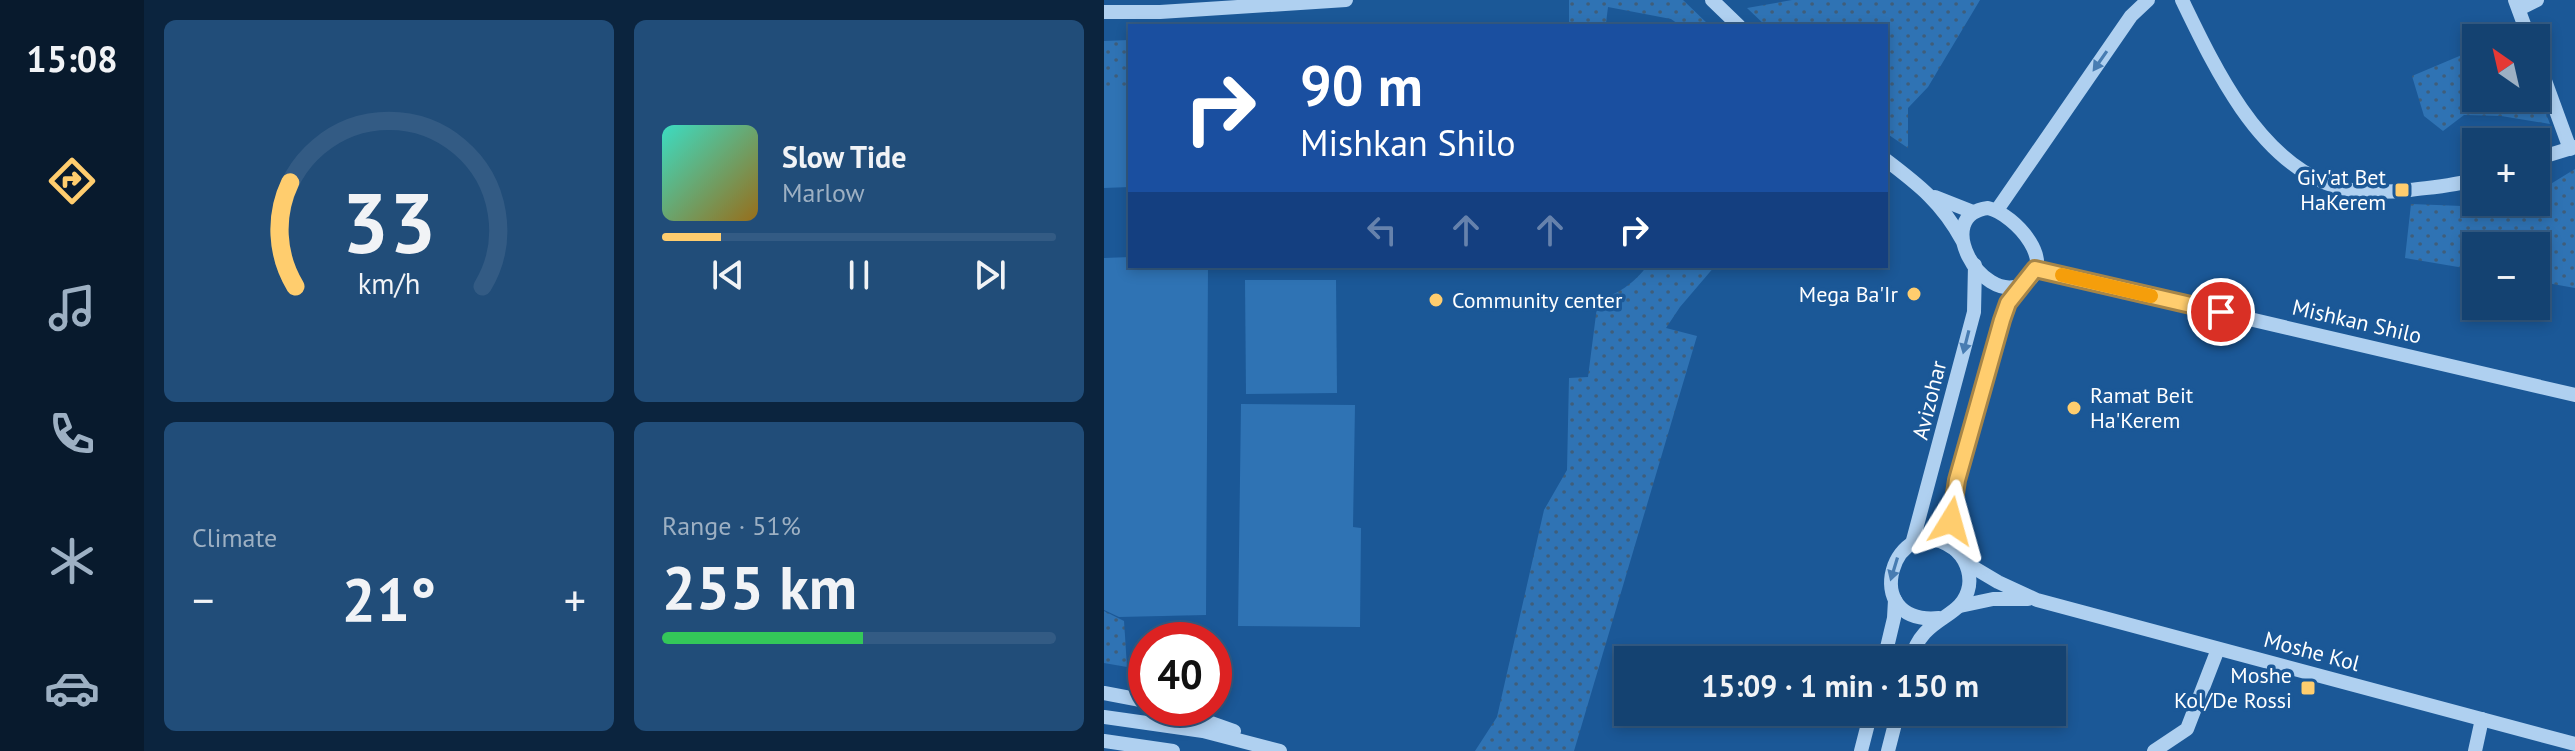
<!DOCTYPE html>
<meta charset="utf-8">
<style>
:root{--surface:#144271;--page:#214d79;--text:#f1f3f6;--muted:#9db0c3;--line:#335b84;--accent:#ffcd6e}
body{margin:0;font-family:"PT Sans",sans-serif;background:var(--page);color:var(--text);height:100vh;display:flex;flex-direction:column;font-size:30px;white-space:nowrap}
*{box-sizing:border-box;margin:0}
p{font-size:26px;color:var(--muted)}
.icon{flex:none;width:44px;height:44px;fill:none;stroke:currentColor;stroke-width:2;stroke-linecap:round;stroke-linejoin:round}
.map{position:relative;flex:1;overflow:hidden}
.details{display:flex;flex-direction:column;gap:20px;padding:20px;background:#0b243e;width:960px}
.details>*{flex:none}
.guide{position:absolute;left:24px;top:24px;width:760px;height:244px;border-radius:0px;box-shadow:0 4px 12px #0003,0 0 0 2px var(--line);background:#1a4fa0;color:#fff;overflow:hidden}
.needle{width:52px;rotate:326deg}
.tools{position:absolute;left:1358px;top:24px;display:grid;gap:16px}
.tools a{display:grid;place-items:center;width:88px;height:88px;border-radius:0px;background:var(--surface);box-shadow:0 4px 12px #0003,0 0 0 2px var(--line);font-size:40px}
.speed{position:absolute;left:24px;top:622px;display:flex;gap:16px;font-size:40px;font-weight:700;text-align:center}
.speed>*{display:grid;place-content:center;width:104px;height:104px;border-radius:50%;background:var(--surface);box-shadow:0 4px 12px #0003,0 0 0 2px var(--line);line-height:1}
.speed .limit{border:12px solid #d22;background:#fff;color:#111}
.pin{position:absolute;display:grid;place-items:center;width:68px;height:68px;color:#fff;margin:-34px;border:4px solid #fff;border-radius:50%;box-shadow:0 2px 8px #0007}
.me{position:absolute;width:88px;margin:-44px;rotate:8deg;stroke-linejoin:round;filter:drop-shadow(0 0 6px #0008)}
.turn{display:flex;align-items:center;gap:28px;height:168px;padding:0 40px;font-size:36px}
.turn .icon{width:104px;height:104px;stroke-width:2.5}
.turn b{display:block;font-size:56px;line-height:68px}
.lanes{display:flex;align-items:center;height:76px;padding:0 40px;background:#0003;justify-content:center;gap:40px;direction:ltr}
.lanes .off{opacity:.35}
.big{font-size:60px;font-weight:700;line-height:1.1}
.details .tile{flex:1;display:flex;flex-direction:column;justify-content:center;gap:12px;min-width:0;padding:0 28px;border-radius:12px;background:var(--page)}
.details .dial{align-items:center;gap:0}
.dial svg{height:208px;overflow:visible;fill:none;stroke:var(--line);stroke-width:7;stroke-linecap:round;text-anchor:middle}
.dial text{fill:var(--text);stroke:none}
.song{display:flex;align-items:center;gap:24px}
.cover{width:96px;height:96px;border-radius:12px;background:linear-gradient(135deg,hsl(170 70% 55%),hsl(40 70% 35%))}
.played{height:8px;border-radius:4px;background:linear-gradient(90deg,var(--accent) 15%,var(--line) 15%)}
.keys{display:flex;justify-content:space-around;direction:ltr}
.heat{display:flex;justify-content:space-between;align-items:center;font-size:44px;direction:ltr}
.charge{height:12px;border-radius:6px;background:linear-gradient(90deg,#34c759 51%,var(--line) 0)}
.details .tiles{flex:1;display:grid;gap:20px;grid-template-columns:repeat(2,1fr)}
.trip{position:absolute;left:510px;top:646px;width:452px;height:80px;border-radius:0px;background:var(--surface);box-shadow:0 4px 12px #0003,0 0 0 2px var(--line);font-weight:700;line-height:80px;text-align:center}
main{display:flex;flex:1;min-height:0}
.menu{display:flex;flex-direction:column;width:144px;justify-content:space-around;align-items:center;background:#081a2d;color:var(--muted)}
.menu .icon{width:56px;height:56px}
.menu .on{color:var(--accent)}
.menu b{font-size:36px;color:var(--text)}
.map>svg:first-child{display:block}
.grass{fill:#2f73b4}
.park{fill:url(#park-dots)}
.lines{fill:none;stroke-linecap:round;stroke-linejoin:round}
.minor{stroke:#afd0f0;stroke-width:14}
.oneway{fill:#477cb2}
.route-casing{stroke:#a68548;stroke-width:20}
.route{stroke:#ffcd6e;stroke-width:14}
.slow{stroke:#f59e0b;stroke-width:14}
.poi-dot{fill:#ffcd6e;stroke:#1b5897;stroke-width:3}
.labels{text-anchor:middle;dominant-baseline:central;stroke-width:7;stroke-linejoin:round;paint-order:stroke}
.poi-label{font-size:22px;fill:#fff;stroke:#1b5897;text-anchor:end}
.street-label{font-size:22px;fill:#fff;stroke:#1b5897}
</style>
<main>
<nav class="menu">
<b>15:08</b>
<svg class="icon on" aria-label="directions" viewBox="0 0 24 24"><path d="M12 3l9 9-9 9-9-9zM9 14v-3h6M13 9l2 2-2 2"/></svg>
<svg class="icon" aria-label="music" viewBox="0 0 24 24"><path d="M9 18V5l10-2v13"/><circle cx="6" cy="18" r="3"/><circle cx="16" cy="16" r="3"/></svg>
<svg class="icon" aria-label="phone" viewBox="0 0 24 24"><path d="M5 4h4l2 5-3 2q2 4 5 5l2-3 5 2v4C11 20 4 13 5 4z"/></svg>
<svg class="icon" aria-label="climate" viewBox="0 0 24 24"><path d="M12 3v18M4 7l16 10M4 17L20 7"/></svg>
<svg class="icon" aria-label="car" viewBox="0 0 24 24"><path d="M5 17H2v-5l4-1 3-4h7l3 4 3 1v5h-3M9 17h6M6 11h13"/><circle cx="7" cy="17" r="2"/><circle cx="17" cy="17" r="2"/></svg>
</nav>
<section class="details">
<div class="tiles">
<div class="tile dial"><svg viewBox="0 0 100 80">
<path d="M14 69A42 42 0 1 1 86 69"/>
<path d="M14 69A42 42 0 0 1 12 29" stroke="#ffcd6e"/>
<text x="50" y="56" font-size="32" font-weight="700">33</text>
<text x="50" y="72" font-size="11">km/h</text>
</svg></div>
<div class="tile">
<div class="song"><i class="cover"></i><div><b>Slow Tide</b><p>Marlow</p></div></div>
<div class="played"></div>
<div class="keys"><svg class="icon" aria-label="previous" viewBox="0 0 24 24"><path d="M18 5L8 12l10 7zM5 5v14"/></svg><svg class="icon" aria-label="pause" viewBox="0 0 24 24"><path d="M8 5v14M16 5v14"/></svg><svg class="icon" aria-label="next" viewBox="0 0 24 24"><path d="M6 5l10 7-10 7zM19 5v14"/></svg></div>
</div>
<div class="tile"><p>Climate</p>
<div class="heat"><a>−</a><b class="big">21°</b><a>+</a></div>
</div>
<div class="tile"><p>Range · 51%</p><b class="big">255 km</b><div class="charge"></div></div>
</div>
</section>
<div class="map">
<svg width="1471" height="751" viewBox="0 0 1471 751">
<defs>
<pattern id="park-dots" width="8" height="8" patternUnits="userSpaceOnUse" patternTransform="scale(2)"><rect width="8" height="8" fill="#2f73b4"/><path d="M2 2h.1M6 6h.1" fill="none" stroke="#3f5e7b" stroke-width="1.8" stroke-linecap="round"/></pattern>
</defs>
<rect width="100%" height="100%" fill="#1b5897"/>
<g class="grass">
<path d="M 0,82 L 26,82 L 26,187 L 0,188 Z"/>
<path d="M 26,257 L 26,266 L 104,266 L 102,615 L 15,617 L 0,610 L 0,258 Z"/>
<path d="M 232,280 L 233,393 L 142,394 L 141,280 Z"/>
<path d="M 137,404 L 251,405 L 249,527 L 257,528 L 256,627 L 134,626 Z"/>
</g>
<g class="park">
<path d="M 465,0 L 579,0 L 606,26 L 577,26 L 567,19 L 504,7 L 502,23 L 465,22 Z"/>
<path d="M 688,0 L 876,0 L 824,87 L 804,108 L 804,148 L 782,133 L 782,26 L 662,26 L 643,8 Z"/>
<path d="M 26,40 L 26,87 L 0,89 L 0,41 Z"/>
<path d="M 1372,49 L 1372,98 L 1432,98 L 1432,88 L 1446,124 L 1397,116 L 1360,115 L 1339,131 L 1320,116 L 1308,76 Z"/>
<path d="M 1471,169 L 1471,288 L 1432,281 L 1432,246 L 1372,246 L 1372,270 L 1301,258 L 1307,204 L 1409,208 L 1418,202 L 1432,202 L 1432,193 Z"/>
<path d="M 543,266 L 611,266 L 576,307 L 562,328 L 593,336 L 470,751 L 371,751 L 393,717 L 440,510 L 463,470 L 465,378 L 484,377 L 494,299 C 513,296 531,282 543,266 Z"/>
<path d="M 0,611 L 20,621 L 23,667 L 0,663 Z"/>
</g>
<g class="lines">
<g class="minor">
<path d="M 608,0 L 635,26"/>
<path d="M 1078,0 C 1109,64 1151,155 1222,183 C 1248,194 1279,193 1306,190 C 1329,187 1350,186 1372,179"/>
<path d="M 1411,0 L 1425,38"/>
<path d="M 1415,9 L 1433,0"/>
<path d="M 0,12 L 56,12 L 242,0"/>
<path d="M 1432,56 L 1466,149"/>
<path d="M 1432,159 L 1471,147"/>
<path d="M 782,160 C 815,185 838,203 858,240"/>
<path d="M 831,197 L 869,212"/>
<path d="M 884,208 C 911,214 958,267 917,285 C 876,303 828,215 884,208 Z"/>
<path d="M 893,210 L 1027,16 L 1044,0"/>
<path d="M 931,269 L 1471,395"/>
<path d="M 808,544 L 870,312 L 871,265"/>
<path d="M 854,551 L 847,521 L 850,495 L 889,345 L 904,303 L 917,285"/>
<path d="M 862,563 L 894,582 L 933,600 L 1471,744"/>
<path d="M 856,606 L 889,599 L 924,599"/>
<path d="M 780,660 L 790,618 L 791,600"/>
<path d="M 807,660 C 818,614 859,621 865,586 C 867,572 861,557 849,548 C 790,506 752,626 835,618"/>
<path d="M 0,693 L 42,701"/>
<path d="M 65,708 L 130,731"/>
<path d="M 0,717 L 99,731 L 176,751"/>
<path d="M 0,741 L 69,751"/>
<path d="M 757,751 L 767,712"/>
<path d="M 784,751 L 794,712"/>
<path d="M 1050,751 L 1083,729 L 1114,649"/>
<path d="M 1371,751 L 1378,719"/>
</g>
</g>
<defs><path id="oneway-solid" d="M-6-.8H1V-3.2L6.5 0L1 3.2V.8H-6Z" transform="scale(2)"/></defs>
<g class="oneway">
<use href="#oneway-solid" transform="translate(996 61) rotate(125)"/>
<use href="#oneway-solid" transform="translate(862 342) rotate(104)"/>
<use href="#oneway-solid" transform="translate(790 569) rotate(107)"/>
</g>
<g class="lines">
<defs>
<path id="route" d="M 847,521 L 853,480 L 898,320 L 904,303 L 931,269 L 1117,312"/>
</defs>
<use href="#route" class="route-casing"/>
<use href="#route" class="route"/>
<path class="slow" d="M 958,275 L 1047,296"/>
</g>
<g class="poi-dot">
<rect x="1290" y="182" width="16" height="16" rx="4"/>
<circle cx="810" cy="294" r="8"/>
<circle cx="332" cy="300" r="8"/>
<circle cx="970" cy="408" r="8"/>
<rect x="1196" y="680" width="16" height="16" rx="4"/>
</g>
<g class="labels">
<g class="poi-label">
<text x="1282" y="177">Giv'at Bet<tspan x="1282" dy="25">HaKerem</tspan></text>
<text x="794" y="294">Mega Ba'Ir</text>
<text x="348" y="300" text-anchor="start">Community center</text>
<text x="986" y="395" text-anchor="start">Ramat Beit<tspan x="986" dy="25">Ha'Kerem</tspan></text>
<text x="1188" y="675">Moshe<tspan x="1188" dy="25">Kol/De Rossi</tspan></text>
</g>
<g class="street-label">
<text transform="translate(1253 321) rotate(13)">Mishkan Shilo</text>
<text transform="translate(825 400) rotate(-76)">Avizohar</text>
<text transform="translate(1208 651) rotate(15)">Moshe Kol</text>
</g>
</g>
</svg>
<div class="tools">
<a><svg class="needle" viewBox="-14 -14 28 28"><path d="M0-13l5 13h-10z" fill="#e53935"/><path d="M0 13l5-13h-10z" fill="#9db0c3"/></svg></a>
<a>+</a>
<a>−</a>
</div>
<div class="speed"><div class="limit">40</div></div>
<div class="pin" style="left:1117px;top:312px;background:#d93025"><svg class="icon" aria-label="arrive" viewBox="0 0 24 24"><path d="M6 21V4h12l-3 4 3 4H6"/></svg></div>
<svg class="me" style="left:847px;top:521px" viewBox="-20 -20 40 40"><path d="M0-17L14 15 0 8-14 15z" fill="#ffcd6e" stroke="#fff" stroke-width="4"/></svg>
<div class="trip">15:09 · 1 min · 150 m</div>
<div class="guide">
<div class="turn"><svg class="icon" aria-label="right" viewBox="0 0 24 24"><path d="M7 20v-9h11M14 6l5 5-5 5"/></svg><div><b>90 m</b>Mishkan Shilo</div></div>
<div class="lanes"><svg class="icon off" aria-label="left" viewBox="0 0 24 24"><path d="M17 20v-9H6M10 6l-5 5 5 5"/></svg><svg class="icon off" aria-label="ahead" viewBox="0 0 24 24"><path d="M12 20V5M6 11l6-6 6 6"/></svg><svg class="icon off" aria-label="ahead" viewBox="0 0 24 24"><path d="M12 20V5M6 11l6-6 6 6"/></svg><svg class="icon" aria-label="right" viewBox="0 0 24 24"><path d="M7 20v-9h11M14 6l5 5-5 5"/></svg></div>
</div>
</div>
</main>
